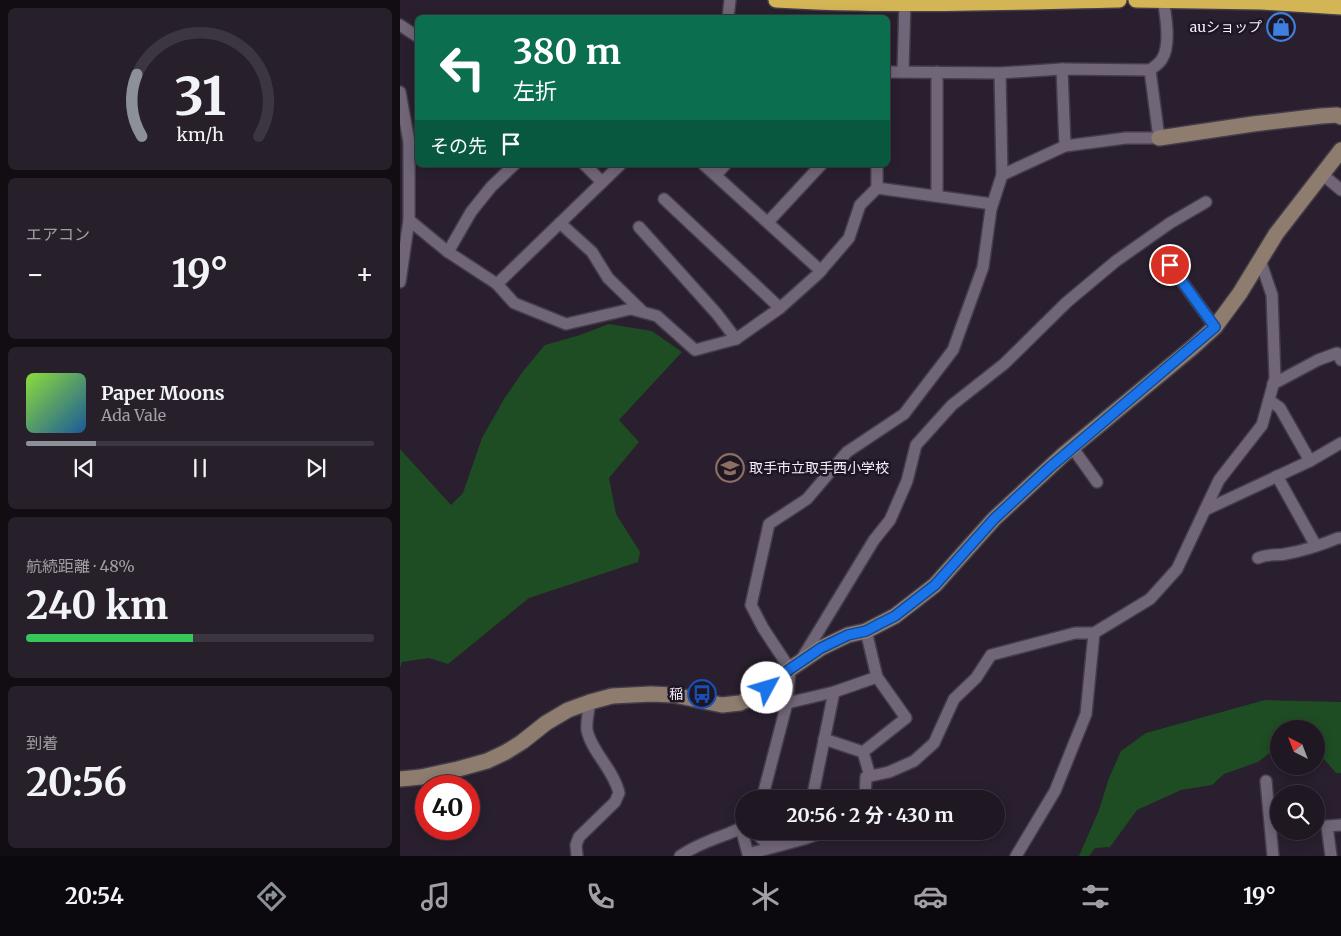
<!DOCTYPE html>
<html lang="ja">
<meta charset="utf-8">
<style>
:root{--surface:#1f1722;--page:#27202a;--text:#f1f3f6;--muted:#a19fa5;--line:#3c3640;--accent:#8c9099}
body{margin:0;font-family:Merriweather,"Noto Sans JP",serif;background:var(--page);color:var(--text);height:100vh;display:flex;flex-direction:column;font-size:19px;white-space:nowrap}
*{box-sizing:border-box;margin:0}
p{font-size:16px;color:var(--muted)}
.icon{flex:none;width:28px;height:28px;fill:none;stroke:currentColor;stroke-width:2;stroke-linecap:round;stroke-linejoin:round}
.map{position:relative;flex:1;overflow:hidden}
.sheet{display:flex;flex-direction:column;gap:8px;padding:8px;background:#110d13;width:400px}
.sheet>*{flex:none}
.top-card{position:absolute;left:15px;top:15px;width:475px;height:152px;border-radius:8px;box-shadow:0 2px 12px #0003,0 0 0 1px var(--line);background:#0b6e4f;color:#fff;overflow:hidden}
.needle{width:32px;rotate:318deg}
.controls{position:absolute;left:870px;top:720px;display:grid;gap:10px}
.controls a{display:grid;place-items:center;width:55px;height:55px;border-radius:50%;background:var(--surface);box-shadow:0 2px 12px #0003,0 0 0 1px var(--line);font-size:25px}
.speed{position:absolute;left:15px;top:775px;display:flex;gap:10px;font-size:25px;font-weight:700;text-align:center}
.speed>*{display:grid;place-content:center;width:65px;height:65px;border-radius:50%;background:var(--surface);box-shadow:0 2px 12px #0003,0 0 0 1px var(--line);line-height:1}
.speed .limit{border:8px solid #d22;background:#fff;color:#111}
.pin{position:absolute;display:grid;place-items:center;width:42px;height:42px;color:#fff;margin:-21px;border:2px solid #fff;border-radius:50%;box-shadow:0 1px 5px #0007}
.me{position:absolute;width:55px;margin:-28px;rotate:51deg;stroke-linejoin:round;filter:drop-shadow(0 0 4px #0008)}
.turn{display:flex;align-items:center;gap:18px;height:105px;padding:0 15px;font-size:22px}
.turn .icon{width:65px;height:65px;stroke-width:2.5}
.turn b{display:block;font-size:35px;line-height:42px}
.then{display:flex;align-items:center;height:48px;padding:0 15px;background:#0003;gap:10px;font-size:19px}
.big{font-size:38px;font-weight:700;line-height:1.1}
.sheet .card{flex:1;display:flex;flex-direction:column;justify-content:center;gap:8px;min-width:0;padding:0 18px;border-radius:8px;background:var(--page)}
.sheet .dial{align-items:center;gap:0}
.dial svg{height:130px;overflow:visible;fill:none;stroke:var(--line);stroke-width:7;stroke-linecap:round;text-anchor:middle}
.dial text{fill:var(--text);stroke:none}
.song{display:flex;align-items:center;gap:15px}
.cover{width:60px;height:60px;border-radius:8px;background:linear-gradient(135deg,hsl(90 70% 55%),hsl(210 70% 35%))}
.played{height:5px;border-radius:2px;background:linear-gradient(90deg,var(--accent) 20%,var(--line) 20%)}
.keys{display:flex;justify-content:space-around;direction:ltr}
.heat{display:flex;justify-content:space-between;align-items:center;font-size:28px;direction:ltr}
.charge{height:8px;border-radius:4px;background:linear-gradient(90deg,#34c759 48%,var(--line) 0)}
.trip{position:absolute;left:335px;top:790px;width:270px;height:50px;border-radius:25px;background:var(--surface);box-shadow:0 2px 12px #0003,0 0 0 1px var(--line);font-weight:700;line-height:50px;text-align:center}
.menu{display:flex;height:80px;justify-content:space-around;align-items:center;background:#0c090e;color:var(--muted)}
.menu .icon{width:35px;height:35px}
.menu .on{color:var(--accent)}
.menu b{font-size:22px;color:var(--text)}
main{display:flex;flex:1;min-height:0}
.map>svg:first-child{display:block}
.green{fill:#1e4d23}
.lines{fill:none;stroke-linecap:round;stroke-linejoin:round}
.street-casing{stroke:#443c48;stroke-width:14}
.secondary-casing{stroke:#443c48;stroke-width:18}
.highway-casing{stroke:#443c48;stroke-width:18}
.street{stroke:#716578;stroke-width:11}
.secondary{stroke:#8e7d6e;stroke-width:15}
.highway{stroke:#d3b555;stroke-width:15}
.route-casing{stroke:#114b97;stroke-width:12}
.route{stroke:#1a73e8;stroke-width:9}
.labels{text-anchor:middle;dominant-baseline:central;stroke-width:5;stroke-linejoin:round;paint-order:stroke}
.poi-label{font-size:14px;fill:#f6effa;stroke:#1f1624;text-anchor:end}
</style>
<main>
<section class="sheet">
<div class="card dial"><svg viewBox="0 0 100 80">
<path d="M14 69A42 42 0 1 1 86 69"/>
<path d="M14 69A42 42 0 0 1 11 31" stroke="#8c9099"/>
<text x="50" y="56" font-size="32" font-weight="700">31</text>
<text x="50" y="72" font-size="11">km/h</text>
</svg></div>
<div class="card"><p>エアコン</p>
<div class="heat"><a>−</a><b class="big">19°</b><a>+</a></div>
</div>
<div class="card">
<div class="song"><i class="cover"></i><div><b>Paper Moons</b><p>Ada Vale</p></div></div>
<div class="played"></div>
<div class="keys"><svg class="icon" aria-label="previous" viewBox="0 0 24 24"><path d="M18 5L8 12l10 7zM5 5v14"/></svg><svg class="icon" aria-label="pause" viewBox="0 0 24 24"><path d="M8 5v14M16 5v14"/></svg><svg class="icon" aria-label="next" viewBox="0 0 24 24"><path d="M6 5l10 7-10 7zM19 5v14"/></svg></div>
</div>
<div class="card"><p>航続距離 · 48%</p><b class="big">240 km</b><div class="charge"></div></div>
<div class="card"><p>到着</p><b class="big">20:56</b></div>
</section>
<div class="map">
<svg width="941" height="856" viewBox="0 0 941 856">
<rect width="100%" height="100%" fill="#291f2e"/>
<g class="green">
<path d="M 209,324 L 252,331 L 282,352 L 219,420 L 239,442 L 209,478 L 216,514 L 240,552 L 238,562 L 129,598 L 48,664 L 29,658 L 2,662 L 0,668 L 0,449 L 51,505 L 63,493 L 82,438 L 104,399 L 124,370 L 145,345 L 180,335 Z"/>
<path d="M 865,700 L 941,702 L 941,773 L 936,773 L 916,750 L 916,729 L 879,729 L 879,746 L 858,762 L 824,774 L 812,785 L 781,790 L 737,810 L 710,847 L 695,848 L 689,856 L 679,856 L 699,810 L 709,778 L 721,751 L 746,733 Z"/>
</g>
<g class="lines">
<defs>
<g id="street">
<path d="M 328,18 L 330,0"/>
<path d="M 0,25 L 18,37"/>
<path d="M 662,69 L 665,146"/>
<path d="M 750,70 C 754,67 760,63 762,59 C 771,45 766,16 763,0"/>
<path d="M 503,71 L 505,0"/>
<path d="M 600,73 L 602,175"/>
<path d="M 0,92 L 9,142 L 9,220 L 0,282"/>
<path d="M 185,165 L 202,182"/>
<path d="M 304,165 L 421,271"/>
<path d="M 477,165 L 477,188"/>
<path d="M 922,174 L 941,190"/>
<path d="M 316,175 L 325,165"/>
<path d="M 537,196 L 537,72"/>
<path d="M 264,199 L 380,308"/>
<path d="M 9,220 L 48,252 L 97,284 L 114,303 L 166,324 L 231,309 L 257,316 L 295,350 L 336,339 L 380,308 L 418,274 L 449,238 L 460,205 L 477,188 L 592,204"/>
<path d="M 368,222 L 421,165"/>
<path d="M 160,223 L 192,252 L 208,278 L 242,311"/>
<path d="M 239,227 L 317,314 L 336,339"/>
<path d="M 48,252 L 71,212 L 91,187 L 114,165"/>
<path d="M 770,265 L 815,327"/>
<path d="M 97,284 L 220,165"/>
<path d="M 873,384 L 918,360 L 937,353 L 941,360"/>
<path d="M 869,400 L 880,408 L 910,461 L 941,443"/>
<path d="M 672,447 L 697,482"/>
<path d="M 877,476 L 916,546"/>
<path d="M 805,510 L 910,461"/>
<path d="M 858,558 C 869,553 875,556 885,554 C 903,551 921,545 938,538 L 941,538"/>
<path d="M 401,660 L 474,540 L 490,520 L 507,481 L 516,445 L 552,405 L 604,364 L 667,302 L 716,261 L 770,223 L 806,202"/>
<path d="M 387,703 L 434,692 L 477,677 L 466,631"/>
<path d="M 424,739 L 463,752 L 506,718 L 477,677"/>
<path d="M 463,752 L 470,776"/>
<path d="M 866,781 L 873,856"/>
<path d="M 362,799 L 387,703 L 390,669 L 363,628 L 351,605 L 369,524 L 407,499 L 447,452 L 504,414 L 553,350 L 583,267 L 591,209 L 602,175 L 665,146 L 726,138 L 759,138 L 750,70 L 662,69 L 600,73 L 488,72"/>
<path d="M 412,799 L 434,692"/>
<path d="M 465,799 L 466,777 L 489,772 L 514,761 L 534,743 L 554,699 L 576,678 L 591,655 L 675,633 L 694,633"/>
<path d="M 341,828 L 348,854 L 404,839 L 427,831"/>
<path d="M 354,831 L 363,840 L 380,839 L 395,831"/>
<path d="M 177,856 L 176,845 L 179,837 L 215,802 L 219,793 C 214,770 191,751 187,730 C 186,721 189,710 190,702"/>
<path d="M 280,856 C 289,850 299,845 309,841 C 321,836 333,833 344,826"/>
<path d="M 616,856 L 655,791 L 686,714 L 694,633 L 750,599 L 777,569 L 819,480 L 862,425 L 875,378 L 872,295 L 860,260"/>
<path d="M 931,856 L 927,826 L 941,825"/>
</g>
<g id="secondary">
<path d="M 759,138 L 853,124 L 921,116 L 937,115 L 941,117"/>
<path d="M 0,779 L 21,777 L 58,769 L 87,761 L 106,752 L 122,742 L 146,723 L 168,710 L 190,702 L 212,696 L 251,694 L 274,695 L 322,705 L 340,703 L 358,695 L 390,669 L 421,648 L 448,635 L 466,631 L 495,616 L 535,585 L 594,519 L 663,455 L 793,347 L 815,327 L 840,293 L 876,234 L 941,150"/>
</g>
<g id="highway">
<path d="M 376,0 C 490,7 605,2 719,0"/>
<path d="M 736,0 L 862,2 L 941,7"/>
</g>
</defs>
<use href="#street" class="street-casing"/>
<use href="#secondary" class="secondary-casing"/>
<use href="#highway" class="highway-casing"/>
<use href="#street" class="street"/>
<use href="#secondary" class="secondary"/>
<use href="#highway" class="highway"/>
</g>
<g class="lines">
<defs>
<path id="route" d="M 367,688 L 390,669 L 421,648 L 448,635 L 466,631 L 481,623 L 495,616 L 535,585 L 594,519 L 649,468 L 815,327 L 770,265"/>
</defs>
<use href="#route" class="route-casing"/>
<use href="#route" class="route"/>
</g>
<defs>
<symbol id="shop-ring" viewBox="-11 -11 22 22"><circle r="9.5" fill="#1f1624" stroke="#3f7fe0" stroke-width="1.5"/><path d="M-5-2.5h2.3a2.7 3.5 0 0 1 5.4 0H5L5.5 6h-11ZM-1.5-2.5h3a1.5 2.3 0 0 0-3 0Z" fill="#3f7fe0"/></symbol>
<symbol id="school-ring" viewBox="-11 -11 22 22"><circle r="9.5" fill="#1f1624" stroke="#8d6e63" stroke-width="1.5"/><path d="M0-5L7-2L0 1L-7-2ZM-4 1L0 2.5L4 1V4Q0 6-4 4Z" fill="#8d6e63"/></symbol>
<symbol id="bus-ring" viewBox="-11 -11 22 22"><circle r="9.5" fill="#1f1624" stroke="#1a4fb4" stroke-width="1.5"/><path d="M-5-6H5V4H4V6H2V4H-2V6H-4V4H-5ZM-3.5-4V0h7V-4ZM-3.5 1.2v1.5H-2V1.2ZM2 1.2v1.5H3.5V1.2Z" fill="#1a4fb4"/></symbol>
</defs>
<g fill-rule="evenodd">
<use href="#shop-ring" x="865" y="11" width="32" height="32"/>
<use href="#school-ring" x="314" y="452" width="32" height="32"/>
<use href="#bus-ring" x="286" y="678" width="32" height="32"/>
</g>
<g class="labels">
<g class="poi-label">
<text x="862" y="27">auショップ</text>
<text x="349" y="468" text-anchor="start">取手市立取手西小学校</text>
<text x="283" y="694">稲</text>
</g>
</g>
</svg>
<div class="controls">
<a><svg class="needle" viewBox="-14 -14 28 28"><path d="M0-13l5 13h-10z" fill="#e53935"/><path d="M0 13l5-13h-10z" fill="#a19fa5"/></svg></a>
<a><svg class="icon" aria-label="search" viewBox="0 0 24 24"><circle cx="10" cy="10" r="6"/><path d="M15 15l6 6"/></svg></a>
</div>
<div class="speed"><div class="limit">40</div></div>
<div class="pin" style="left:770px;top:265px;background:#d93025"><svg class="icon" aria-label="arrive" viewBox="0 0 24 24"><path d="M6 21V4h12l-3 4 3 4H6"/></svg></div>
<svg class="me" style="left:367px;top:688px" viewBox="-20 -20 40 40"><circle r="19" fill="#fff"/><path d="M0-13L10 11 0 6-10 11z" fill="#1a73e8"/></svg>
<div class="trip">20:56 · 2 分 · 430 m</div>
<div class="top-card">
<div class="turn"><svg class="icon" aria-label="left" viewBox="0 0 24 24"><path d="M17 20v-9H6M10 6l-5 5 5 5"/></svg><div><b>380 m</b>左折</div></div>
<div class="then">その先<svg class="icon" aria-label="arrive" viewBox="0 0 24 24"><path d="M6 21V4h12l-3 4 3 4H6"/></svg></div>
</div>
</div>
</main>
<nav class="menu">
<b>20:54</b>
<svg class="icon on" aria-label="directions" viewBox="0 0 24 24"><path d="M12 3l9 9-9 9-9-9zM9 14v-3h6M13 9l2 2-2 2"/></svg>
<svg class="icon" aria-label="music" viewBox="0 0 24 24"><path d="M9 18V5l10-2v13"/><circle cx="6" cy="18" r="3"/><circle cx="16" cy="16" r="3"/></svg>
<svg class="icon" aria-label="phone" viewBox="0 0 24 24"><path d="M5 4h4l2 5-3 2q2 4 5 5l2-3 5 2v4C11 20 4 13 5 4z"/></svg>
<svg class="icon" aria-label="climate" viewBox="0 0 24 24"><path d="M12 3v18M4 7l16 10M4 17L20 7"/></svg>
<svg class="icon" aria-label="car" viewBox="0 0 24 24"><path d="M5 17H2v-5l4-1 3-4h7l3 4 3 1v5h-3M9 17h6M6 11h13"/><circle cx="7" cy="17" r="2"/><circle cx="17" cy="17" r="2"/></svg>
<svg class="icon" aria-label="filters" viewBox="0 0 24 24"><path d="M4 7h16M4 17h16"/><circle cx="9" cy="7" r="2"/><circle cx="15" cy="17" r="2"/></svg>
<b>19°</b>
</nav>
